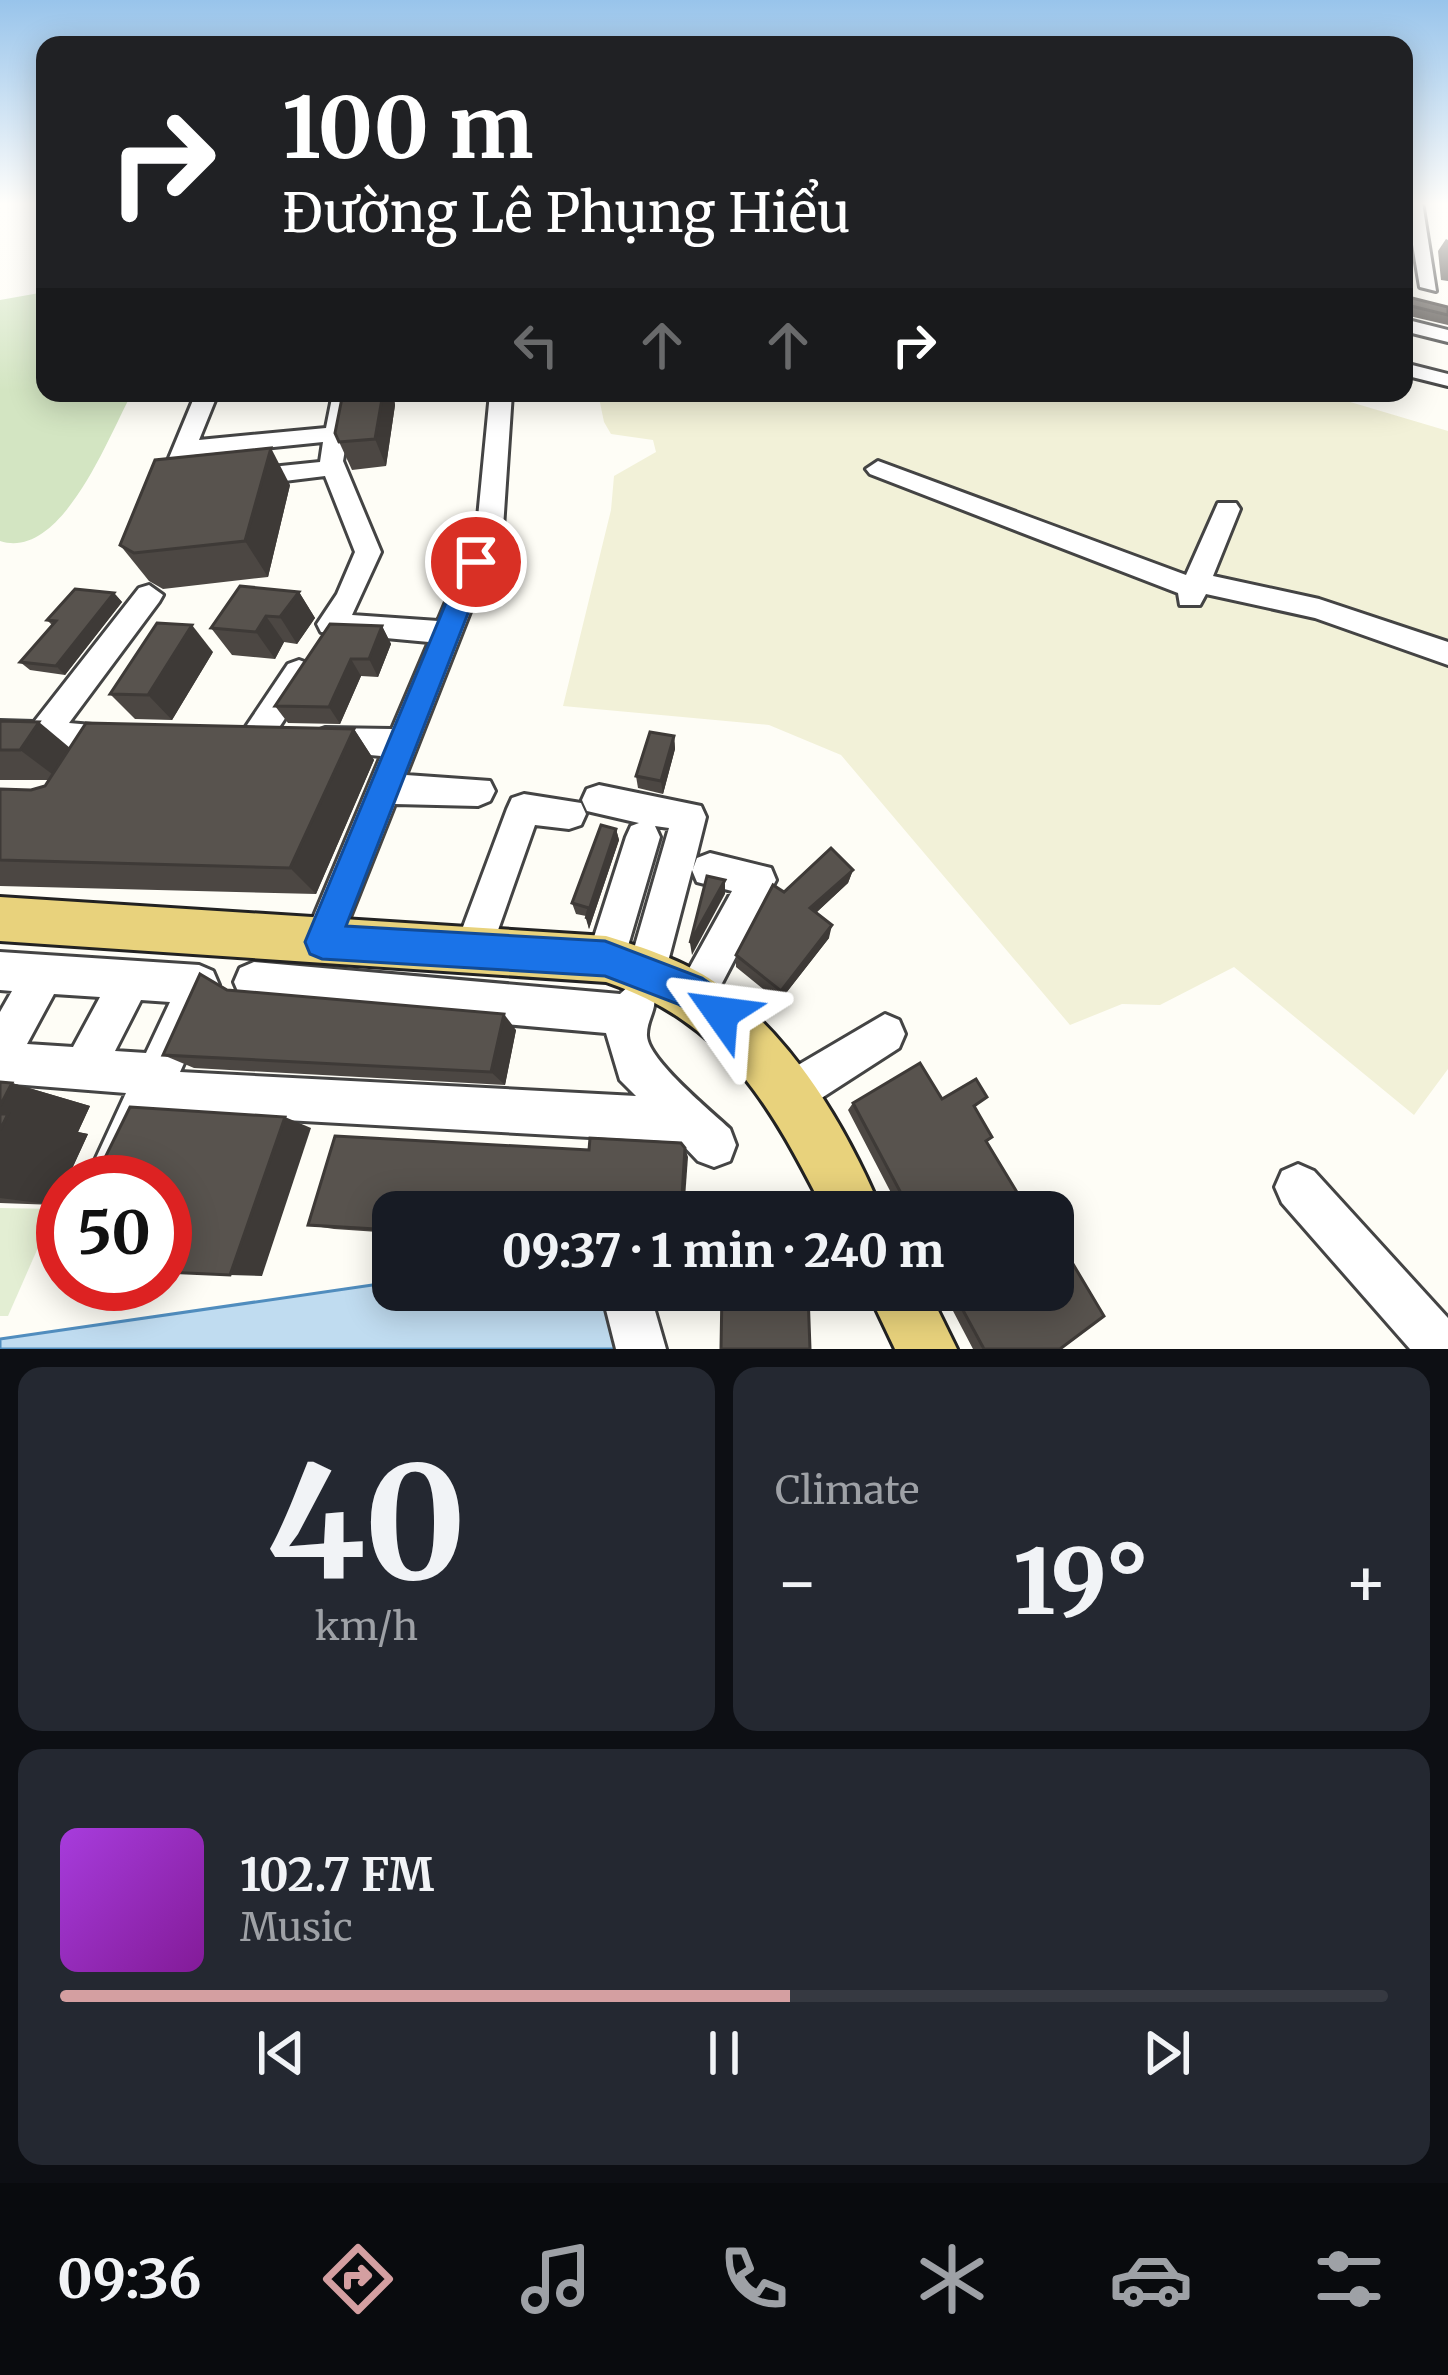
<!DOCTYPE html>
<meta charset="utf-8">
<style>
:root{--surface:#171b24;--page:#242831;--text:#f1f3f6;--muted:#9ea1a6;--line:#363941;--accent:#d49fa1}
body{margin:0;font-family:Merriweather,serif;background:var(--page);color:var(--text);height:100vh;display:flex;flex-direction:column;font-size:45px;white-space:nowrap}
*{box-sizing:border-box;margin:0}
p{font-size:39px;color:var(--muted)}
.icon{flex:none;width:66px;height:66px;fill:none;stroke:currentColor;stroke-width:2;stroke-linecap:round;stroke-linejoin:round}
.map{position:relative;height:1349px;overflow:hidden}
.details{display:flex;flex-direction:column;gap:18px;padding:18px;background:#0d0f14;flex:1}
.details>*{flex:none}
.hud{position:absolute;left:36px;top:36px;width:1377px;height:366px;border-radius:24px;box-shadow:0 6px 30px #0003;background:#202124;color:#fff;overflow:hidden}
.speed{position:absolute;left:36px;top:1155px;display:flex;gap:24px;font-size:60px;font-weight:700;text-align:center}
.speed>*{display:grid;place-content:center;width:156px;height:156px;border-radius:50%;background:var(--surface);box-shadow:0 6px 30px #0003;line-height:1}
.speed .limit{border:18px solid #d22;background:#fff;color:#111}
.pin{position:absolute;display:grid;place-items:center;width:102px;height:102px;color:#fff;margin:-51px;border:6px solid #fff;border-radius:50%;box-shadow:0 3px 12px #0007}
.me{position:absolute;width:132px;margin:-66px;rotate:301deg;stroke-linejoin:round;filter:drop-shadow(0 0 9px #0008)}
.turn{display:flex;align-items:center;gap:42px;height:252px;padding:0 48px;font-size:54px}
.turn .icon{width:156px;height:156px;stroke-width:2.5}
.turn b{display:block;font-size:84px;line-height:102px}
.lanes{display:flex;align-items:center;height:114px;padding:0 48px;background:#0003;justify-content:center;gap:60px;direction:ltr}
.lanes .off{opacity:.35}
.big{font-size:90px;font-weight:800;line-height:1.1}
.details .tile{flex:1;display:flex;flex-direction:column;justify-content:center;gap:18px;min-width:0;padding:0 42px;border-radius:24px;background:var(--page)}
.details .dial{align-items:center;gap:0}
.dial b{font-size:156px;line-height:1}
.song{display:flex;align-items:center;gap:36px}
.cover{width:144px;height:144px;border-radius:18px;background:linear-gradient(135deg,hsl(280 70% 55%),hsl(290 70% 35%))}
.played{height:12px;border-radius:6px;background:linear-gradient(90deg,var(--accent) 55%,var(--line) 55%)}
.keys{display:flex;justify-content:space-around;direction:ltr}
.heat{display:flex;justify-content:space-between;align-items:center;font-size:66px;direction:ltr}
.details .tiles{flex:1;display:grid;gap:18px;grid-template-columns:1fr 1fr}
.tile:last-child{grid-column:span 2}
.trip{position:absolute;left:372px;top:1191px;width:702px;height:120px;border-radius:24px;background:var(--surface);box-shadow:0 6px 30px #0003;font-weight:800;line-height:120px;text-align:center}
.menu{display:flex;height:192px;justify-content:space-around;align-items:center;background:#090b0e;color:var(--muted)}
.menu .icon{width:84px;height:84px}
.menu .on{color:var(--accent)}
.menu b{font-size:54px;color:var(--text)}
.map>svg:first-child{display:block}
.farmland{fill:#f2f1d8}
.green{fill:#d3e5c2}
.pitch{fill:#e3eed3}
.water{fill:#c0dcf0;stroke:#508dbe;stroke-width:3}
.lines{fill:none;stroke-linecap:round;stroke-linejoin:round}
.minor-casing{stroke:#444;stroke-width:6}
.major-casing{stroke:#222;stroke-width:6}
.minor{fill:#fff;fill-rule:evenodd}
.major{fill:#e8d27c;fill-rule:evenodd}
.wall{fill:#4c4743}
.shaded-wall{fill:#3e3a37}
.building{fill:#58534e;stroke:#3e3a37;stroke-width:3}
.route{fill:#1a73e8;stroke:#114b97;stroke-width:3}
</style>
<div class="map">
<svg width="1448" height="1349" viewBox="0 0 1448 1349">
<rect width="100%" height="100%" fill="#fefdf6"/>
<path class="farmland" d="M 598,393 L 1320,393 L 1448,431 L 1448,1069 L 1414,1115 L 1234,967 L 1160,1005 L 1122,1004 L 1070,1025 L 841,755 L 769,725 L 563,706 L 611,510 L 614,476 L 656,452 L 653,440 L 611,434 L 604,422 Z"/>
<path class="green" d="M 45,292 L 45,393 L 132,393 C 108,437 62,561 0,541 L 0,300 Z"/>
<path class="pitch" d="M 0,1208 L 55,1209 L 8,1316 L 0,1316 Z"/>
<path class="water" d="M 393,1282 L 393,1290 L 610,1290 L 625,1349 L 0,1349 L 0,1339 Z"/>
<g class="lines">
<defs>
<g id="minor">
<path d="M 1406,202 L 1422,202 L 1436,291 L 1420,287 Z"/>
<path d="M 1404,319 L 1448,330 L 1448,342 L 1404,331 Z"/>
<path d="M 1404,363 L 1448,374 L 1448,386 L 1404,375 Z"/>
<path d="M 196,393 L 218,393 L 199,440 L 326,428 L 333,393 L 355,393 L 343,461 L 381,552 L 352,615 L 438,621 L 477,528 L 490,393 L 512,393 L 503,528 L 406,775 L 490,781 L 495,791 L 490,801 L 478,806 L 395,804 L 335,955 L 322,961 L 309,955 L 303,942 L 381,756 L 314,750 L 309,741 L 314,732 L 325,728 L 392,729 L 429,642 L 321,632 L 317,624 L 337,594 L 355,552 L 325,476 L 243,486 L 231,478 L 243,470 L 320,462 L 323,442 L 194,455 L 184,480 L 190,486 L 187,492 L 160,493 L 157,487 Z"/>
<path d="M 878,461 L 1186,575 L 1218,503 L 1236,503 L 1240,509 L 1213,576 L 1319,599 L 1448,642 L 1448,665 L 1315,618 L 1206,594 L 1200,605 L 1180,605 L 1178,593 L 870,474 L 866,469 Z"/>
<path d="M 149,585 L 163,595 L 159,602 L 69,723 L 126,728 L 131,737 L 126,746 L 115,750 L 0,747 L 0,721 L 34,722 L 139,588 Z"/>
<path d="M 299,660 L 310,664 L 314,672 L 310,680 L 265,749 L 254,753 L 243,749 L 238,740 L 243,731 L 288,664 Z"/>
<path d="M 599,785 L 701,806 L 706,817 L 693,869 L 697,858 L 710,853 L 771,868 L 776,880 L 709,1008 L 695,1014 L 681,1008 L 675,994 L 732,891 L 697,882 L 692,870 L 665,973 L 660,987 L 652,990 C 660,1008 646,1018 647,1036 C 648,1060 712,1112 730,1129 L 736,1145 L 730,1161 L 714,1167 L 698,1161 L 680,1142 L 161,1113 L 130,1182 L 85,1182 L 126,1093 L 0,1083 L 0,1012 L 12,991 L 0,990 L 0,952 L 199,965 L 213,971 L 219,985 L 180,1072 L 636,1096 L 620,1080 L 606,1033 L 254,1002 L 240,996 L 234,982 L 240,968 L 254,962 L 620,994 L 631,984 L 627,973 L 669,828 L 655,826 L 660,837 L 620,973 L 606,978 L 592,973 L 587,959 L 626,837 L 631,826 L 639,823 L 587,811 L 582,800 L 587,789 ZM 54,994 L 100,997 L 73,1047 L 27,1044 ZM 141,1000 L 170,1002 L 146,1053 L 115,1051 Z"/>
<path d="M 524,794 L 581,803 L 586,814 L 581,825 L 569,829 L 535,825 L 486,964 L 473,970 L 460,964 L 454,951 L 507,809 L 512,798 Z"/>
<path d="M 885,1014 L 899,1020 L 905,1034 L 899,1048 L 806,1108 L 791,1114 L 776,1108 L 770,1093 L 776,1078 Z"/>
<path d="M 1298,1164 L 1314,1171 L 1448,1318 L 1448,1349 L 1410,1349 L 1282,1203 L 1275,1187 L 1282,1171 Z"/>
<path d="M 601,1290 L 649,1290 L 666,1349 L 616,1349 Z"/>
</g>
<g id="major">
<path d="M 0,897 L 606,936 C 644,948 683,960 716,983 C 792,1035 847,1128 882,1212 L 825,1212 C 770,1105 726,1023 606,982 L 0,941 Z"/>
<path d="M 867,1290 L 928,1290 L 957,1349 L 895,1349 Z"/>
</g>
</defs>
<use href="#minor" class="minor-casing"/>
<use href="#major" class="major-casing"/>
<use href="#minor" class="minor"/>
<use href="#major" class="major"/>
</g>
<g class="wall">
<path d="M 1446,239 L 1448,240 L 1448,281 L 1441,280 L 1438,251 Z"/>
<path d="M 1404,296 L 1448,307 L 1448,325 L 1405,315 L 1404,316 Z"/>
<path d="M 343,393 L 393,393 L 395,405 L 386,466 L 352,470 L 335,433 Z"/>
<path d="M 290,485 L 268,577 L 163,589 L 149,581 L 120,545 Z"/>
<path d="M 299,592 L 315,618 L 297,644 L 284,642 L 275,659 L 232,655 L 211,628 Z"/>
<path d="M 114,593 L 122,602 L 65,675 L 30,670 L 20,662 L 52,625 L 47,620 Z"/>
<path d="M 382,626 L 391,644 L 378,677 L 361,676 L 340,724 L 288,723 L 275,706 Z"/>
<path d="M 213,652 L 172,720 L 135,719 L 110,694 Z"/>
<path d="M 0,721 L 70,748 L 354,729 L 374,760 L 316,894 L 0,886 L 0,789 L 31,790 L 45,786 L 49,780 L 0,780 Z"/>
<path d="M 674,736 L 675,749 L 663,794 L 638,788 L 636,776 Z"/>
<path d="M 616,829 L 619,840 L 589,929 L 586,916 L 576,914 L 572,903 Z"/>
<path d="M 853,870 L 848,883 L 817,912 L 829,938 L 779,1002 L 736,967 L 736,955 L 784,892 Z"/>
<path d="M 227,990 L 516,1030 L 505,1085 L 194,1068 L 163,1055 Z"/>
<path d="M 0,1082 L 12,1083 L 90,1106 L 78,1132 L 88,1134 L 55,1205 L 0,1203 Z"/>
<path d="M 853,1103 L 974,1107 L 986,1141 L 1029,1212 L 901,1212 L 848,1110 Z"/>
<path d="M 589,1150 L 688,1157 L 393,1212 L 393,1233 L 334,1229 L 308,1225 Z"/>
<path d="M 1064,1249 L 1060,1349 L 973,1349 L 942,1290 L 1053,1290 Z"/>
</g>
<g class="shaded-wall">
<path d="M 383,393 L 393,393 L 395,405 L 386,466 L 375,439 Z"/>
<path d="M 271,448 L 290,485 L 268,577 L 245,541 Z"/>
<path d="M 299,592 L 315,618 L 297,644 L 280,617 Z"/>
<path d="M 114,593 L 122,602 L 65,675 L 56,666 Z"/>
<path d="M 266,616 L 284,642 L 275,659 L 256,632 Z"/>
<path d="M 192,625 L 213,652 L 172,720 L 148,695 Z"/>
<path d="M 382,626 L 391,644 L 378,677 L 369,659 Z"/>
<path d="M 351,659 L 361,676 L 340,724 L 329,707 Z"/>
<path d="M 39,722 L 76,753 L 60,780 L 20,750 Z"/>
<path d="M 354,729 L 374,760 L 316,894 L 290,868 Z"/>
<path d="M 674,736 L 675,749 L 663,794 L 661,781 Z"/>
<path d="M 616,829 L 619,840 L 589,929 L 586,919 Z"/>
<path d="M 853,870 L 848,883 L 807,921 L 810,908 Z"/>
<path d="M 725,880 L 725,894 L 692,955 L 690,943 Z"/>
<path d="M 832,925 L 829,938 L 779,1002 L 781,991 Z"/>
<path d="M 504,1014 L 516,1030 L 505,1085 L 491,1072 Z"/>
<path d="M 12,1083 L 90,1106 L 78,1132 L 88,1134 L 66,1182 L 63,1182 L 63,1188 L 55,1205 L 0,1198 L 0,1106 Z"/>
<path d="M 285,1117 L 311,1128 L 262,1276 L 230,1275 Z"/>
<path d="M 685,1148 L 688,1157 L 684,1212 L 681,1212 Z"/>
</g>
<g class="building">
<path d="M 1404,296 L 1448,307 L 1448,315 L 1411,306 L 1404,313 Z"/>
<path d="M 343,393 L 383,393 L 375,439 L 339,442 L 335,433 Z"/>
<path d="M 271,448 L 245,541 L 134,553 L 120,545 L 155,460 Z"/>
<path d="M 240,586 L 299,592 L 280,617 L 266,616 L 256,632 L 211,628 Z"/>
<path d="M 75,589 L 114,593 L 56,666 L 20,662 L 56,621 L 47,620 Z"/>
<path d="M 157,623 L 192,625 L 148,695 L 110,694 Z"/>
<path d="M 330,624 L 382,626 L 369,659 L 351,659 L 329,707 L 275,706 Z"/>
<path d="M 0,721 L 39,722 L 20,750 L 0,750 Z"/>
<path d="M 86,723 L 354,729 L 290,868 L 0,860 L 0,789 L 31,790 L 45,786 Z"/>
<path d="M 650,732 L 674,736 L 661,781 L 636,776 Z"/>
<path d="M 601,825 L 616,829 L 586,919 L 589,908 L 572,903 Z"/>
<path d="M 831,848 L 853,870 L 810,908 L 832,925 L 781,991 L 736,955 L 773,885 L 784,892 Z"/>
<path d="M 707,876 L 725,880 L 690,943 Z"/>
<path d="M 200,974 L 227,990 L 504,1014 L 491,1072 L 163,1055 Z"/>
<path d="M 920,1063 L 942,1099 L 976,1079 L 987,1097 L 974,1106 L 992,1137 L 986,1141 L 1029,1212 L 911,1212 L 853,1103 Z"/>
<path d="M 0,1082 L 12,1083 L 0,1106 Z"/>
<path d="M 130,1107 L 285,1117 L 230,1275 L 165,1272 L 165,1182 L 93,1182 Z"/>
<path d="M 0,1114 L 8,1114 L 0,1130 Z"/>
<path d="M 335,1136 L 589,1150 L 590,1138 L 681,1143 L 685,1148 L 681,1212 L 393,1212 L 393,1230 L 308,1225 Z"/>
<path d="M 1054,1219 L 1070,1245 L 1064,1249 L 1104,1316 L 1060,1349 L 984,1349 L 952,1290 L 1053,1290 Z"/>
<path d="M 63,1242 L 63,1267 L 51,1267 Z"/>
<path d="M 722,1290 L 767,1290 L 808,1293 L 810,1349 L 721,1349 Z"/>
</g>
<linearGradient id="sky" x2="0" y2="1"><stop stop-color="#98c4eb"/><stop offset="0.52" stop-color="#fffefb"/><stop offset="1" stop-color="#fffefb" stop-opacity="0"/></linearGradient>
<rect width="1448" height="391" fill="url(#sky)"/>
<path class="route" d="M 476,554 L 488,562 L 346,926 L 605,941 L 702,978 L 734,1000 L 739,1013 L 734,1026 L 721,1031 L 678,1004 L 605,976 L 322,959 L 310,954 L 305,942 L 463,562 Z"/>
</svg>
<div class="speed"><div class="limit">50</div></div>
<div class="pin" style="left:476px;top:562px;background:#d93025"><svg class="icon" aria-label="arrive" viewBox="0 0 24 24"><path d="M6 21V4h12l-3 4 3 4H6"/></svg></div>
<svg class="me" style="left:721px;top:1013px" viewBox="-20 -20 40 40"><path d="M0-17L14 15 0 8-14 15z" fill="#1a73e8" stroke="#fff" stroke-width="4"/></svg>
<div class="trip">09:37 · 1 min · 240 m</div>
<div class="hud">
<div class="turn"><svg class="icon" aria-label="right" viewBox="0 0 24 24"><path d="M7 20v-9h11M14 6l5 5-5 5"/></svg><div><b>100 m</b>Đường Lê Phụng Hiểu</div></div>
<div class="lanes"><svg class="icon off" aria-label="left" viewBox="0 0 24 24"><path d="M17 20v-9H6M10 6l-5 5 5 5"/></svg><svg class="icon off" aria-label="ahead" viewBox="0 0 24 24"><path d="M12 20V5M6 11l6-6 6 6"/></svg><svg class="icon off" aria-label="ahead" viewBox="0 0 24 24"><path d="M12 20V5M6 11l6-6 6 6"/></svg><svg class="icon" aria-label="right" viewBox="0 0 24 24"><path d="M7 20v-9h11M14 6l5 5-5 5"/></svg></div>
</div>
</div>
<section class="details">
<div class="tiles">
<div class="tile dial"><b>40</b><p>km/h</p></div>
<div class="tile"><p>Climate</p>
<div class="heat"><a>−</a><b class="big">19°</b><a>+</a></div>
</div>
<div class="tile">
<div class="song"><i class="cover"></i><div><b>102.7 FM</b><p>Music</p></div></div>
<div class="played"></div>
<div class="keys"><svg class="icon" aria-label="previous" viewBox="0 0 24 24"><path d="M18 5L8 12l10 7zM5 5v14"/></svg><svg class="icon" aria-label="pause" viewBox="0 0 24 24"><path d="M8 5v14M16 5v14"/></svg><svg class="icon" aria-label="next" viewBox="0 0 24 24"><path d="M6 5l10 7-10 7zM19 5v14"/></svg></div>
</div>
</div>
</section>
<nav class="menu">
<b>09:36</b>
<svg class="icon on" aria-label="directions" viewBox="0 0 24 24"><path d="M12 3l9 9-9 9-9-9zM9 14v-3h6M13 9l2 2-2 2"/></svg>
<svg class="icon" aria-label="music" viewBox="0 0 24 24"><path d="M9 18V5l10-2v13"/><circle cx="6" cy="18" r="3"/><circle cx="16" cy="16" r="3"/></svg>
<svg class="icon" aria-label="phone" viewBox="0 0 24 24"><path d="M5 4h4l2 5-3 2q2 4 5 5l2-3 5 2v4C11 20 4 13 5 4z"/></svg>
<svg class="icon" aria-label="climate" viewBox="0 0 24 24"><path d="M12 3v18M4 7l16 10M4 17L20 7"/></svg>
<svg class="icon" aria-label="car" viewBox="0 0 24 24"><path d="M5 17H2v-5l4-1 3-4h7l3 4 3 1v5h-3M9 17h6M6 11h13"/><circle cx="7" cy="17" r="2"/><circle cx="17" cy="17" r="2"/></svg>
<svg class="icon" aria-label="filters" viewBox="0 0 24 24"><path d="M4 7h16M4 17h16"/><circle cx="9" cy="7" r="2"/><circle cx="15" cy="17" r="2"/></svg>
</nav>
